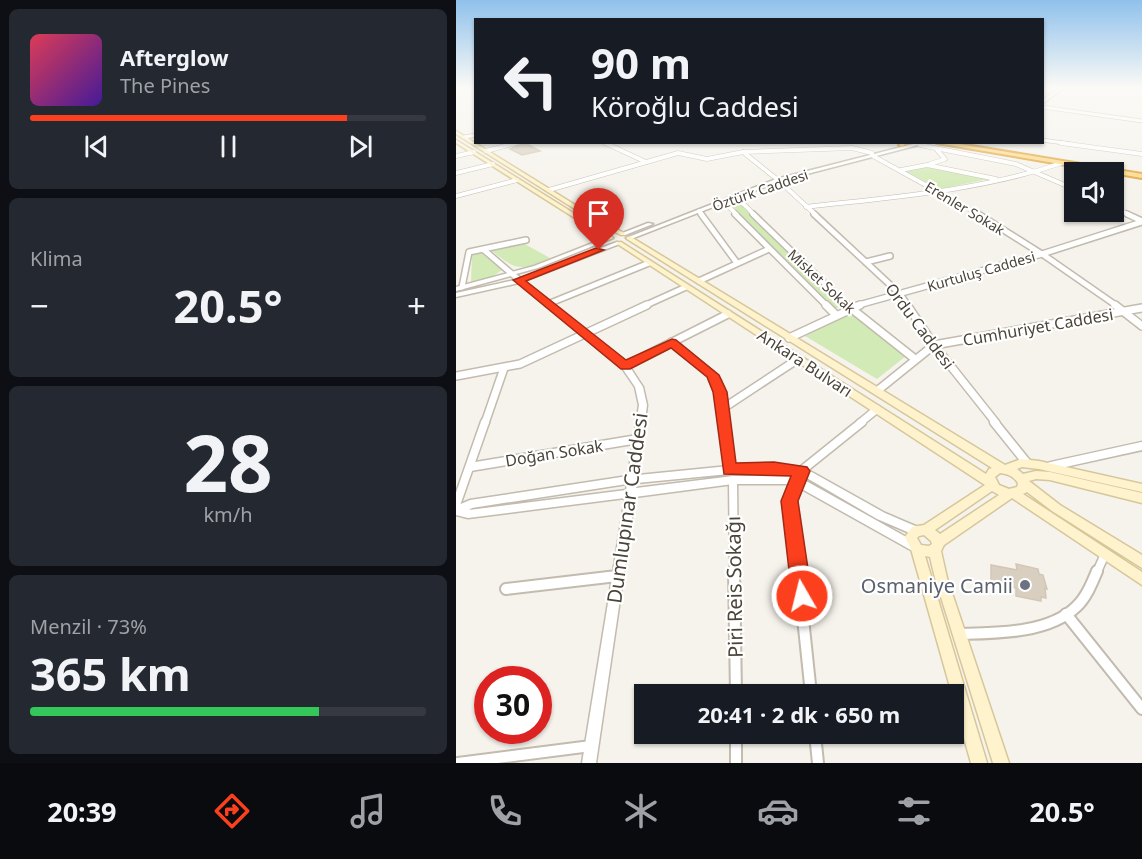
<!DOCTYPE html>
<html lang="tr">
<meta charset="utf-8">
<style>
:root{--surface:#171b24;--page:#242831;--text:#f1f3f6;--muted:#9ea1a6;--line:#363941;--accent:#fc3f1d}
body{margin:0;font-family:"Noto Sans",sans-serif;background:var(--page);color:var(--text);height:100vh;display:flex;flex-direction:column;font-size:22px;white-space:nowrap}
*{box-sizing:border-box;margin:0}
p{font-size:20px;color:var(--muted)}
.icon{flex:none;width:33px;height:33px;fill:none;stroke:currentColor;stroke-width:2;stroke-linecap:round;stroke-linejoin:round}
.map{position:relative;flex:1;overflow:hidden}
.sheet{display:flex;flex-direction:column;gap:9px;padding:9px;background:#0d0f14;width:456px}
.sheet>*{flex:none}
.hud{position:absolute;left:18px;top:18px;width:570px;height:126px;border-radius:0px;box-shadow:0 2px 4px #0004;background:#171b24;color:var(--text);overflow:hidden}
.buttons{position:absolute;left:608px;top:162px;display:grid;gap:12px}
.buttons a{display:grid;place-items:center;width:60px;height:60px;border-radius:0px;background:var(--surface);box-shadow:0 2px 4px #0004;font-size:30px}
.speed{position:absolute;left:18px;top:666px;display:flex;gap:12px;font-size:30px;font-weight:700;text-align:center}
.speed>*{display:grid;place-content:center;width:78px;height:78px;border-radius:50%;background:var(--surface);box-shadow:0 2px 4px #0004;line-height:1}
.speed .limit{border:9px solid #d22;background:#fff;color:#111}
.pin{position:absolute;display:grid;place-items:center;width:51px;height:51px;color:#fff;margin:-62px -26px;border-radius:50% 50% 50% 0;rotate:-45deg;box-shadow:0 0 6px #0007}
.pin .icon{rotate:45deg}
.me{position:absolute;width:66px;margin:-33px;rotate:352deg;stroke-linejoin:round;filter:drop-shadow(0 0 4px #0008)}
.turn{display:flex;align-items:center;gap:21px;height:126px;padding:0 18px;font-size:27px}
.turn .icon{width:78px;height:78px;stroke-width:2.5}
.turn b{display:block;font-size:42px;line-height:51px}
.big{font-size:45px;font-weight:700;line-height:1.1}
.sheet .widget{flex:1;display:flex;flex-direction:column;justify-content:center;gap:9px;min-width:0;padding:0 21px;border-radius:9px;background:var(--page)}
.sheet .dial{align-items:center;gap:0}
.dial b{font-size:78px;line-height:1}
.song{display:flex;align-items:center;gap:18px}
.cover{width:72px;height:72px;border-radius:9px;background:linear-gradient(135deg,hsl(350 70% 55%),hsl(260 70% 35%))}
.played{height:6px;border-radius:3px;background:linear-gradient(90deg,var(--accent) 80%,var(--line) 80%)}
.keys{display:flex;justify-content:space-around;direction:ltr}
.heat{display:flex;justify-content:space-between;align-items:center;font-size:33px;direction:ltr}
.charge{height:9px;border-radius:4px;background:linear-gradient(90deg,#34c759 73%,var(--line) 0)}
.trip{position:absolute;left:178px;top:684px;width:330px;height:60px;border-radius:0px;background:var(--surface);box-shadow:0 2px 4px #0004;font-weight:700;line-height:60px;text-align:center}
.tabs{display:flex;height:96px;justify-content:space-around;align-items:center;background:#090b0e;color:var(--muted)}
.tabs .icon{width:42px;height:42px}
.tabs .current{color:var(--accent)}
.tabs b{font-size:27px;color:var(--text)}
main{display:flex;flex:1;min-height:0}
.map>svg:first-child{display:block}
.green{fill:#d2eab5}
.building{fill:#d8cfc1;stroke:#d3c7b4;stroke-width:1.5}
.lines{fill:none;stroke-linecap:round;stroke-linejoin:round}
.minor-far5-casing{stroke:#c2bbae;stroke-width:4.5}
.minor-far4-casing{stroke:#c2bbae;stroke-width:5}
.minor-far3-casing{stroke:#c2bbae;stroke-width:8}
.minor-far2-casing{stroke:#c2bbae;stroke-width:10}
.minor-far1-casing{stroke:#c2bbae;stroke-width:11}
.minor-casing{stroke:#c2bbae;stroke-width:14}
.tertiary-casing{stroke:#c2bbae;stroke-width:3}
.secondary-casing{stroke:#d6c79b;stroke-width:3}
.trunk-casing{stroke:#e0a43c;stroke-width:4}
.minor-far5{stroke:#fff;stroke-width:3}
.minor-far4{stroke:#fff;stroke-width:4}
.minor-far3{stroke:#fff;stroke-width:5}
.minor-far2{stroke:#fff;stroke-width:7}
.minor-far1{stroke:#fff;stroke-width:8}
.minor{stroke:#fff;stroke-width:10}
.tertiary{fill:#fff;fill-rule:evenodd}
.secondary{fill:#fff3cd;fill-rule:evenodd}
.trunk{fill:#ffd985;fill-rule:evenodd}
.route{fill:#fc3f1d;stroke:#a42913;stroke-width:1.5}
.worship-dot{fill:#6b7280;stroke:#fff;stroke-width:2}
.labels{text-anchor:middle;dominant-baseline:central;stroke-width:4.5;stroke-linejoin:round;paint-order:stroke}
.far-street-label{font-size:14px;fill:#4b4439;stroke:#fff}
.street-label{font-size:16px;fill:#4b4439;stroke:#fff}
.near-street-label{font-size:20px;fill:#4b4439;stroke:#fff}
.near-worship-label{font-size:20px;fill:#5b616d;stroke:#fff;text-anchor:end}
</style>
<main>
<section class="sheet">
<div class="widget">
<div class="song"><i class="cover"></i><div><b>Afterglow</b><p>The Pines</p></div></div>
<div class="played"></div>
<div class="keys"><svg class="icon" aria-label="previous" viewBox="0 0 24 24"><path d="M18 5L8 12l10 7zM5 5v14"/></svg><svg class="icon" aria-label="pause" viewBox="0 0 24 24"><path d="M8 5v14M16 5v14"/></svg><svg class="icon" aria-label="next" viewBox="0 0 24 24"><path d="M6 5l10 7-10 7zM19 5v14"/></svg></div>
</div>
<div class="widget"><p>Klima</p>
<div class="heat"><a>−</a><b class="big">20.5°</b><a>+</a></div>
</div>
<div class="widget dial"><b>28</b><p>km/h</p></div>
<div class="widget"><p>Menzil · 73%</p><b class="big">365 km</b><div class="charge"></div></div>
</section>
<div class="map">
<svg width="686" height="763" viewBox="0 0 686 763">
<rect width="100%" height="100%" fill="#f6f3ec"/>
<g class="green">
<path d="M 471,167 L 533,179 L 483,189 L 449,171 Z"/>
<path d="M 284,202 L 389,306 L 377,309 L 274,205 Z"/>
<path d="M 67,243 L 94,258 C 64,271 61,271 36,251 Z"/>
<path d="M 16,253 L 25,253 L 46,270 L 33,279 L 15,283 Z"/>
<path d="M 396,313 L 450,356 L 421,379 L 349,336 Z"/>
</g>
<g class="building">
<path d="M 69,143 L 84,151 L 66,155 L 54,149 Z"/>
<path d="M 560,564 L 582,569 L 583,574 L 587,575 L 591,589 L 589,588 L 590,598 L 585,597 L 585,601 L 560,596 L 560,588 L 535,583 L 535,565 L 561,570 Z"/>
</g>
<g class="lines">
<defs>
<g id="minor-far5">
<path d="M 0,89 L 15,88"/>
<path d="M 586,107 L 686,121"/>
<path d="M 8,137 L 20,135"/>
<path d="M 586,140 L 615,144"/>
<path d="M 148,142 L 152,144"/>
<path d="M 55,144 L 62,142"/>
</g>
<g id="minor-far4">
<path d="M 149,143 L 190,162"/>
<path d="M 605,143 L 686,154"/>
<path d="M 464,145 L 560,164 L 618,189"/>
<path d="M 30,151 L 60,143"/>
<path d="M 287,152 L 322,180 L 360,215"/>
<path d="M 0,156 L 18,152"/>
<path d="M 417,156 L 524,215"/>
<path d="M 474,164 L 489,159 L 481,150"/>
<path d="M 445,170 L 471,165 L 540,179"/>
<path d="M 0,173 L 37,164"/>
<path d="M 93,190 L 222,153 L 251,159 L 287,152 L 396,148 L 416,153"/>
<path d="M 0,196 L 61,180"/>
<path d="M 350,207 C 436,197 523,191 606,163"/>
<path d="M 657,207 L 674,215"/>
<path d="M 243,211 L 246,215"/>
<path d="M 281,215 L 274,208 L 274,203 C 287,200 290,206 298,215"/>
</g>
<g id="minor-far3">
<path d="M 245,214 L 281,263"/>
<path d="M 279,214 L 371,306"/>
<path d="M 297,214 L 392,306"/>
<path d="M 358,214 L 444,294 L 452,306"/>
<path d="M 522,214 L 589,256 L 661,306"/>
<path d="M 671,214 L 686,221"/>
<path d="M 28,250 L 56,274"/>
<path d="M 410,262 L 434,256"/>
<path d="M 243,281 L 313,249"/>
<path d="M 6,287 L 13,252 L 70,240"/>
<path d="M 92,304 L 193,263"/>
<path d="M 188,306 L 230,287"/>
<path d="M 399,306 L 586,254 L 686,222"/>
</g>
<g id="minor-far2">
<path d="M 370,305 L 380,315"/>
<path d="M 391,305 L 459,359"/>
<path d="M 451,305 L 478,345 L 540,423"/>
<path d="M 659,305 L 686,326"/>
<path d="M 333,338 L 404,305"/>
<path d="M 216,342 L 256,375 L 262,383 L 267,423"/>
<path d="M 169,366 L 272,314"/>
<path d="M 0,376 L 64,364 L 191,305"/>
<path d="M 421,391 L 478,345 L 686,308"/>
<path d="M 266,409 L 342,359"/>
<path d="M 29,423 L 48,368"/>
<path d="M 404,423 L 421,409"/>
</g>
<g id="minor-far1">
<path d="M 267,422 L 273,470"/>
<path d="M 538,422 L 571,463"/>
<path d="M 595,466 L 686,446"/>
<path d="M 14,467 L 182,439"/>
<path d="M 277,480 L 278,572"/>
<path d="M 0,505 L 29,422"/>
<path d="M 342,572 L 334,501 L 345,471 L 406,422"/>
<path d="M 641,572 L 649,554"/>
</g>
<g id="minor">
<path d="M 278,571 L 280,694"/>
<path d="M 342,571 L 355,694"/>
<path d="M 50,589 L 161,576"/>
<path d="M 610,614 L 686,709"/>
<path d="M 503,634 C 539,633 592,634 620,607 C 630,598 636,583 641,571"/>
<path d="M 280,734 L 280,763"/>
<path d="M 359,734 L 362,763"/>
<path d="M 2,763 L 135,746"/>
</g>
<g id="tertiary">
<path d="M 603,88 L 607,88 L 586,104 L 586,101 Z"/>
<path d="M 680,88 L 686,88 L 686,90 L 680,89 Z"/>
<path d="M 465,142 L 474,142 L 324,181 L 175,239 L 170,238 L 320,179 Z"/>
<path d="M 192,223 L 197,224 L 169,235 L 164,234 Z"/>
<path d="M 152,237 L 157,238 L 82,268 L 60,274 L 65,278 L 161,242 L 166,243 L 68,281 L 172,364 L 187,387 L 191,405 L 182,475 L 273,466 L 328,465 L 354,471 L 429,513 L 464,528 L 465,531 L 464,534 L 460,536 L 456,534 L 421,519 L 349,477 L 328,473 L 273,474 L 181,483 L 180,488 L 277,476 L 334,476 L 352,482 L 461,543 L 463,546 L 461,549 L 457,551 L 453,549 L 344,488 L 334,484 L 277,484 L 179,497 L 140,763 L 126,763 L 169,498 L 12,518 L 0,515 L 0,506 L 14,500 L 172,476 L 183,405 L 179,387 L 166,368 L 63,283 L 0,297 L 0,293 L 59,280 L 55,276 L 0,291 L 0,287 L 78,266 ZM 171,484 L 170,490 L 13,510 L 16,508 Z"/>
</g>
<g id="secondary">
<path d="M 0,131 L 145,221 L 170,234 L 165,235 L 141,223 L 0,134 Z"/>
<path d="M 0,140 L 156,237 L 157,238 L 152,239 L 0,143 Z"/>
<path d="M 171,237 L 175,237 L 549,465 L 565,459 L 583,461 L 686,484 L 686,492 L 583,469 L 566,467 L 561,469 L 567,474 L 580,471 L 594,472 L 686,493 L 686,503 L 594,480 L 580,479 L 573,481 L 604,505 L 686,555 L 686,568 L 596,511 L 571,492 L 567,494 L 686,572 L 686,585 L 556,498 L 488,545 L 485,551 L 491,578 L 553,763 L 537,763 L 479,578 L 474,557 L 469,556 L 531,763 L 515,763 L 498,702 L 498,694 L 496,694 L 455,549 L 449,537 L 456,527 L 468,525 L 529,485 L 160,243 L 165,242 L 530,474 L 533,469 L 536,468 L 171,239 ZM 544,473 C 552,474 557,476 562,483 L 561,487 L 553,489 L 543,485 L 539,477 ZM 536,491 L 543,495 L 484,534 L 479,530 ZM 468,535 L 475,541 L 476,544 L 473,546 L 465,545 L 461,538 L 463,536 Z"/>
</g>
<g id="trunk">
<path d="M 445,142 L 451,142 L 446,147 L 443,145 Z"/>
<path d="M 491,142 L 686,174 L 686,178 L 481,143 Z"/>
</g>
</defs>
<use href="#minor-far5" class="minor-far5-casing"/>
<use href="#minor-far4" class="minor-far4-casing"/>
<use href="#minor-far3" class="minor-far3-casing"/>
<use href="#minor-far2" class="minor-far2-casing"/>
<use href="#minor-far1" class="minor-far1-casing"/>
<use href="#minor" class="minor-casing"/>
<use href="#tertiary" class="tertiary-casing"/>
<use href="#secondary" class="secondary-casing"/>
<use href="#trunk" class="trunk-casing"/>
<use href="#minor-far5" class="minor-far5"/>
<use href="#minor-far4" class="minor-far4"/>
<use href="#minor-far3" class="minor-far3"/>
<use href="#minor-far2" class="minor-far2"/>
<use href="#minor-far1" class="minor-far1"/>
<use href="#minor" class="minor"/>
<use href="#tertiary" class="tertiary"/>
<use href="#secondary" class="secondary"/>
<use href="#trunk" class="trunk"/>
</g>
<linearGradient id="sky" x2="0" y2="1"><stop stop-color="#8fc1ec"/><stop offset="0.45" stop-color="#fbfaf6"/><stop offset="1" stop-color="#fbfaf6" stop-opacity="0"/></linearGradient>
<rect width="686" height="195" fill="url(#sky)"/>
<path class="route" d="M 140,248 L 148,250 L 70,281 L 170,360 L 216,339 L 220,340 L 263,375 L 271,392 L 280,463 L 318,462 L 351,467 L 354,471 L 342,501 L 356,596 L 353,603 L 346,605 L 339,603 L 336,596 L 325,501 L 335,476 L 268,474 L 257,392 L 251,377 L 215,348 L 174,369 L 165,369 L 57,280 Z"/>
<circle class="worship-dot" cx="569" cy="585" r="6"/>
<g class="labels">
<g class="far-street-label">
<text transform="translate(304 190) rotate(-19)">Öztürk Caddesi</text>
<text transform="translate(509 208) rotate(31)">Erenler Sokak</text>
<text transform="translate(525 271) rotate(-16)">Kurtuluş Caddesi</text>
<text transform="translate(366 281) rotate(43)">Misket Sokak</text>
</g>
<g class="street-label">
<text transform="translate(464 326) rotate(53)">Ordu Caddesi</text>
<text transform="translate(582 327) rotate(-10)">Cumhuriyet Caddesi</text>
<text transform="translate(349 363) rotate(33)">Ankara Bulvarı</text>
<text transform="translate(98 453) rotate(-9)">Doğan Sokak</text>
</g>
<g class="near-street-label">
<text transform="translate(171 508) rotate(-82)">Dumlupınar Caddesi</text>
<text transform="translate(278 587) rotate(-91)">Piri Reis Sokağı</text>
</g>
<g class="near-worship-label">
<text x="557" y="585">Osmaniye Camii</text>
</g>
</g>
</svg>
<div class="buttons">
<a><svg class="icon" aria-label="sound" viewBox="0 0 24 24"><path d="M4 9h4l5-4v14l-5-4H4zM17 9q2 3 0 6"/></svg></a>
</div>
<div class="speed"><div class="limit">30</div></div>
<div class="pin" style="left:143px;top:250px;background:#d93025"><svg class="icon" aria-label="arrive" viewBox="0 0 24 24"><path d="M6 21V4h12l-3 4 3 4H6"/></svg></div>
<svg class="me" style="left:346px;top:596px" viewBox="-20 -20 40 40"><circle r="17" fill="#fc3f1d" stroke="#fff" stroke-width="3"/><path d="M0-11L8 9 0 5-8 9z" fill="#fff"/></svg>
<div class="trip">20:41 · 2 dk · 650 m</div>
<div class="hud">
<div class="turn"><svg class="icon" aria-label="left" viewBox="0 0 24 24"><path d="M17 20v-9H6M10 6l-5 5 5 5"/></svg><div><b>90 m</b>Köroğlu Caddesi</div></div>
</div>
</div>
</main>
<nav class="tabs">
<b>20:39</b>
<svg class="icon current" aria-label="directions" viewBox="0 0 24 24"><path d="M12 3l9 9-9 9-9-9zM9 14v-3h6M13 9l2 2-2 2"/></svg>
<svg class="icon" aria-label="music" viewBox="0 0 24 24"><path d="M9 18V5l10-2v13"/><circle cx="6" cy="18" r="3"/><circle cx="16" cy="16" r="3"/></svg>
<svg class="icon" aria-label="phone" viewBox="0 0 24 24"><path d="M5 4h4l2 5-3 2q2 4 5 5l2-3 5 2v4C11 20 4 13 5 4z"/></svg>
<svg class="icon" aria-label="climate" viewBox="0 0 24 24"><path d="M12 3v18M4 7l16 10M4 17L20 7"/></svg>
<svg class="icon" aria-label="car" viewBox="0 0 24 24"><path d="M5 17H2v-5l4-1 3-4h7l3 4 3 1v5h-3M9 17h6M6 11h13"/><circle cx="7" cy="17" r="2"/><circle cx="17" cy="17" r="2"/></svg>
<svg class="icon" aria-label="filters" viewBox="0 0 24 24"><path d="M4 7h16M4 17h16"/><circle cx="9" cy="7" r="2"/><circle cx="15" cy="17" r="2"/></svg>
<b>20.5°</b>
</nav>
